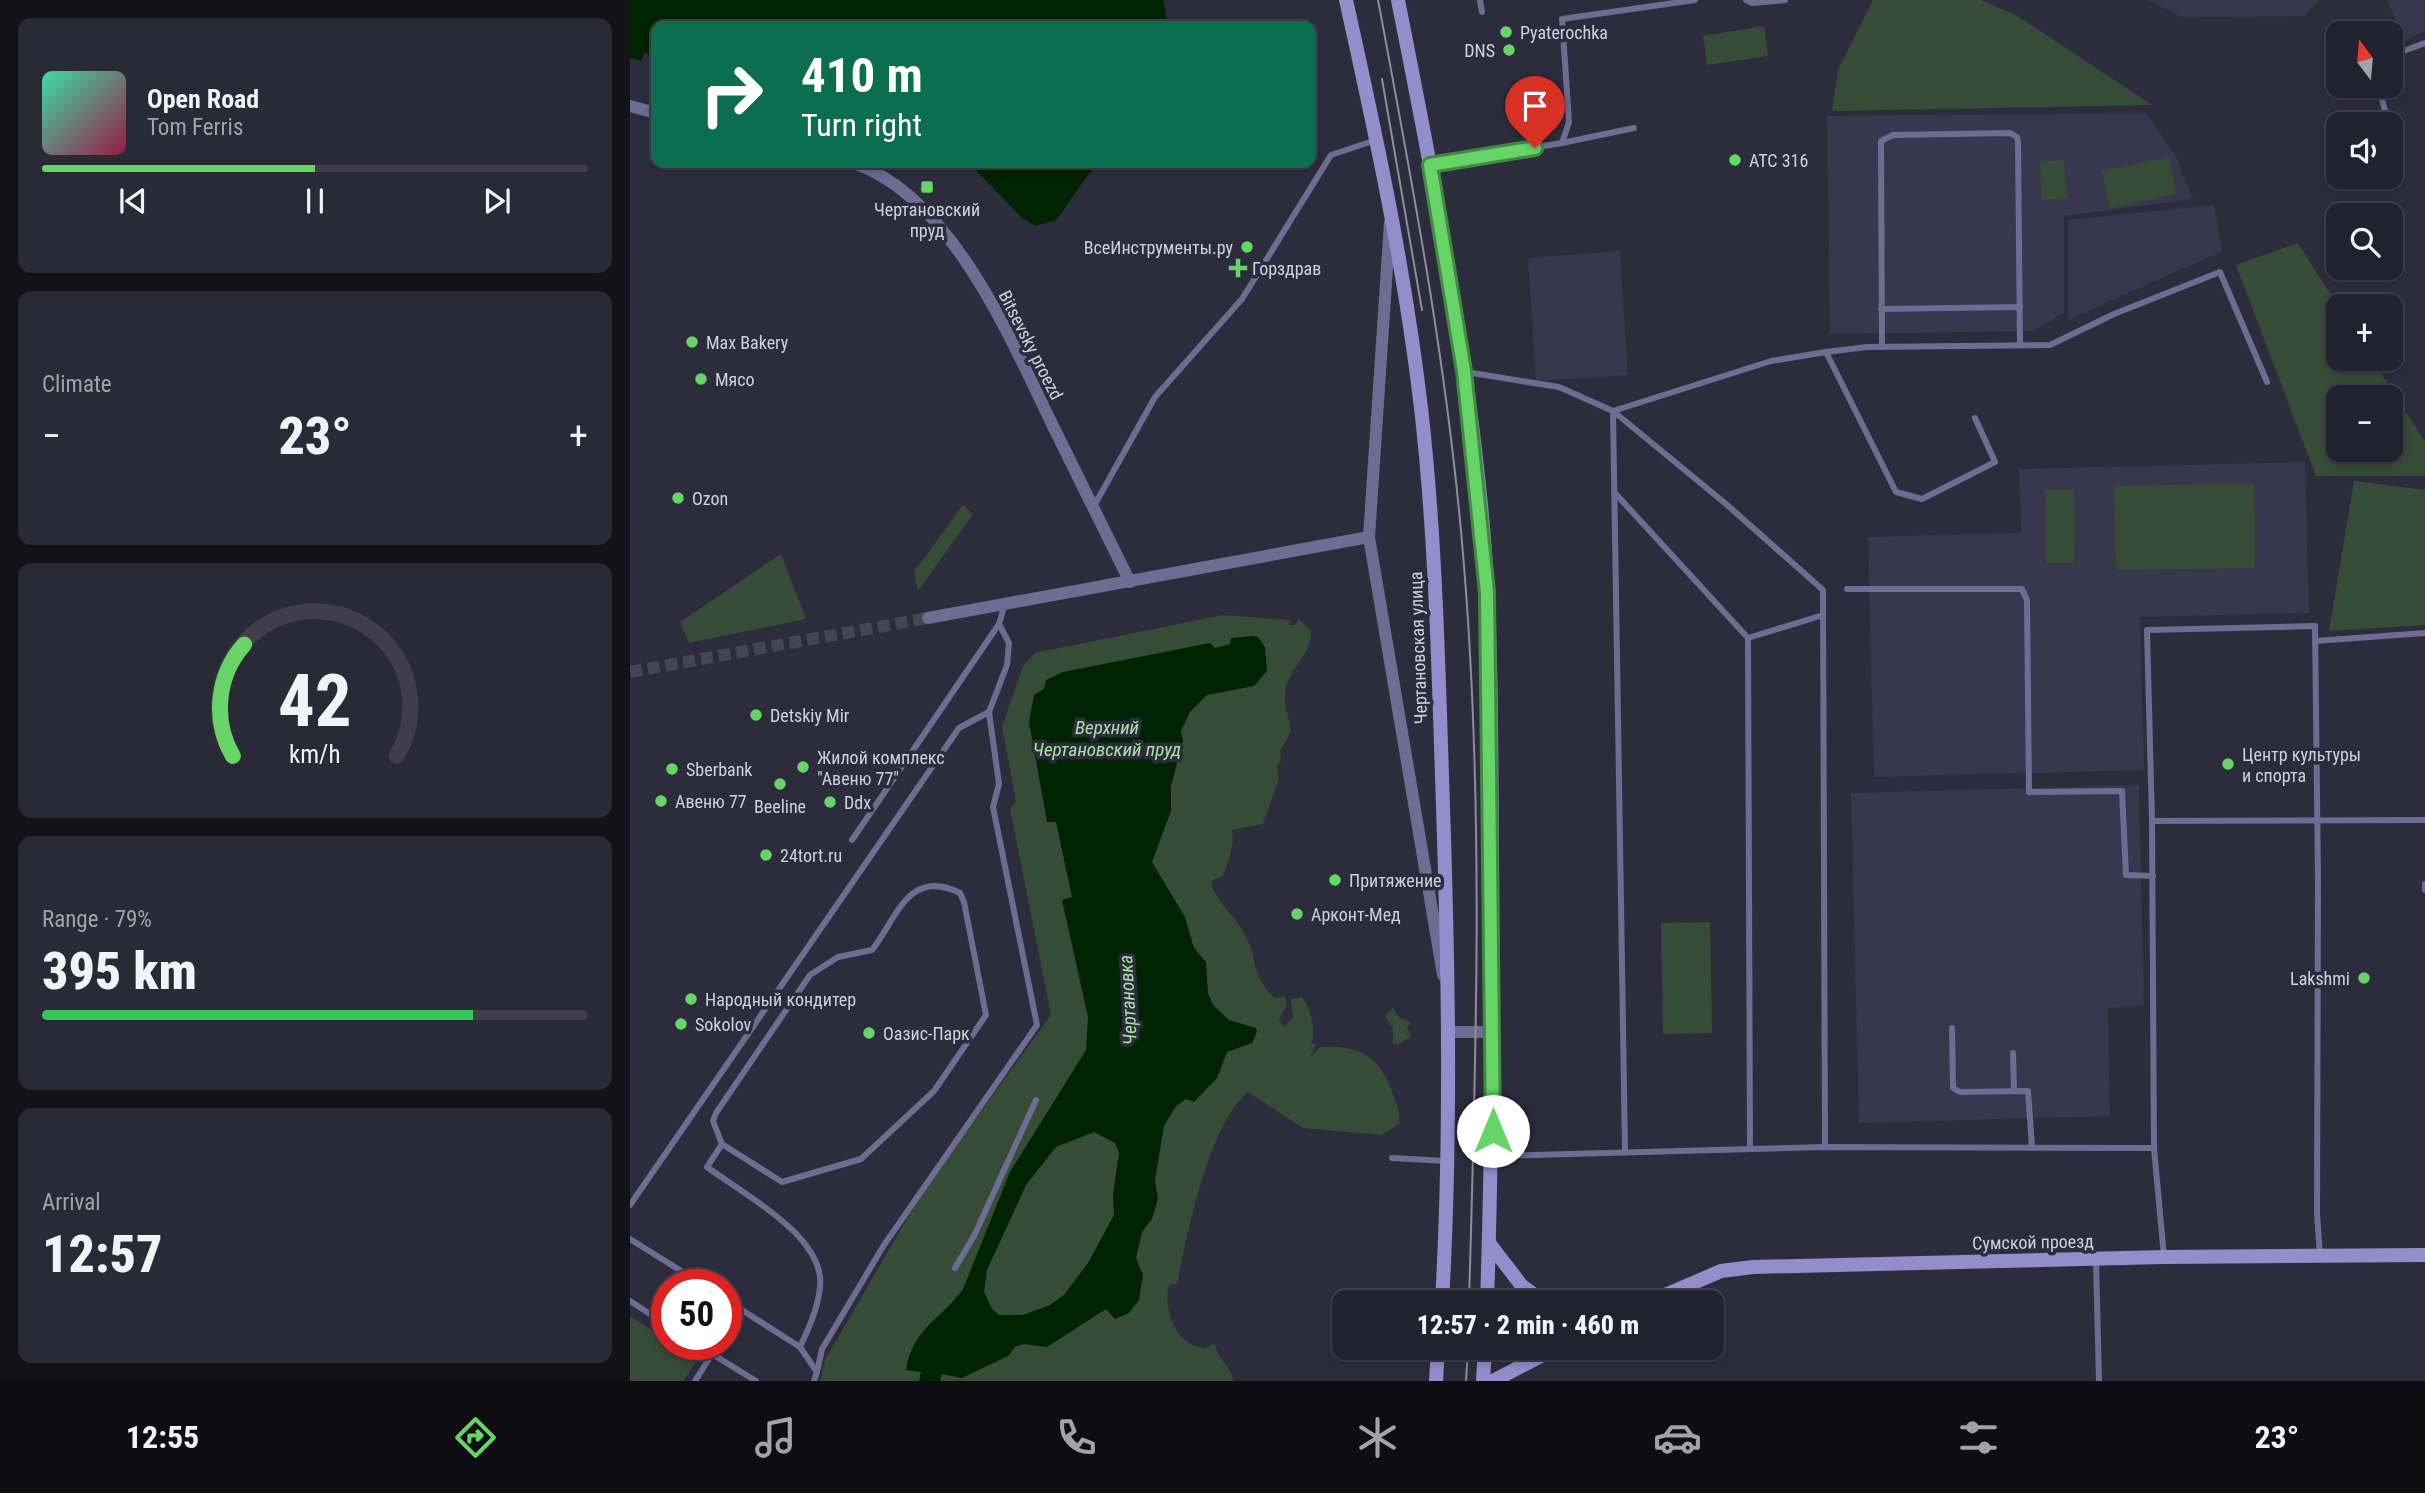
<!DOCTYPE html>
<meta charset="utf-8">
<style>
:root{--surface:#22212e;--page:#2a2936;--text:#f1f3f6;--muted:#a2a3aa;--line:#3f3e4a;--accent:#66d467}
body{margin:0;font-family:"Roboto Condensed",sans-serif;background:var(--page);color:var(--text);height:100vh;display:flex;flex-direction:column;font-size:26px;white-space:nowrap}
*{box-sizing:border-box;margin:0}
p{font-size:23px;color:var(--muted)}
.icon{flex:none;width:38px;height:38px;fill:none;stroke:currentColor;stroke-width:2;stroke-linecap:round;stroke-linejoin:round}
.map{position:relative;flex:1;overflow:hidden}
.panel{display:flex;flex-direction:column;gap:18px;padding:18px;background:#131219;width:630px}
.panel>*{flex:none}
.banner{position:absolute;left:21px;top:21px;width:665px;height:147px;border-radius:14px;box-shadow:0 4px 10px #0003,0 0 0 2px var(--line);background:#0b6e4f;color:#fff;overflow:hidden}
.needle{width:46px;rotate:344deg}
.buttons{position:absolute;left:1696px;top:21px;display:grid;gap:14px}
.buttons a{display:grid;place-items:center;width:77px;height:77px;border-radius:14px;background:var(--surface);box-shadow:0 4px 10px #0003,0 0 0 2px var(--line);font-size:35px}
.speed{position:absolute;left:21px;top:1269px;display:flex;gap:14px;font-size:35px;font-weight:700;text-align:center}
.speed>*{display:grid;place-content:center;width:91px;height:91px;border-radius:50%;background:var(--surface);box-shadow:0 4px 10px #0003,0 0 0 2px var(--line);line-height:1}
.speed .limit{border:10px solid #d22;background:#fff;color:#111}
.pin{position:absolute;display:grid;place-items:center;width:60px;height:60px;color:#fff;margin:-72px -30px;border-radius:50% 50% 50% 0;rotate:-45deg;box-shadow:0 0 7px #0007}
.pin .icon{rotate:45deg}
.me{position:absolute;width:77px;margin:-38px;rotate:0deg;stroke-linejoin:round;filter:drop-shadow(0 0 5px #0008)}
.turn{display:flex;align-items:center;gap:24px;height:147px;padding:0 35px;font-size:32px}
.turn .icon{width:91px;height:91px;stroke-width:2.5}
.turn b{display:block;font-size:49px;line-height:60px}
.big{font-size:52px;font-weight:800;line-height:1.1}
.panel .widget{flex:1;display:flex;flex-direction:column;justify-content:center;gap:10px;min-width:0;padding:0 24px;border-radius:14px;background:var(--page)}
.panel .dial{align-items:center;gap:0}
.dial svg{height:182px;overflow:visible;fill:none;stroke:var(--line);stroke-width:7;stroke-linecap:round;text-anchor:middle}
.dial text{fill:var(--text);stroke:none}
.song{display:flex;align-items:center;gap:21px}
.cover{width:84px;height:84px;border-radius:10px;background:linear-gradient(135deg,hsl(160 70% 55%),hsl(340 70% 35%))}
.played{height:7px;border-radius:4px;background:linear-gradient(90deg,var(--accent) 50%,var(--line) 50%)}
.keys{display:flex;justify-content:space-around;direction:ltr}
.heat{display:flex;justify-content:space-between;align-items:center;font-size:38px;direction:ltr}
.charge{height:10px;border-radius:5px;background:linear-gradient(90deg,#34c759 79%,var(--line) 0)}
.trip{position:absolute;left:702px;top:1290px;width:392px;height:70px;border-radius:14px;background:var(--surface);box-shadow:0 4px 10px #0003,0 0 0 2px var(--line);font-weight:800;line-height:70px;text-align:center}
.tab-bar{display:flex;height:112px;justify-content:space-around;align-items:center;background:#0e0d12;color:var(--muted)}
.tab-bar .icon{width:49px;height:49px}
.tab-bar .current{color:var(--accent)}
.tab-bar b{font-size:32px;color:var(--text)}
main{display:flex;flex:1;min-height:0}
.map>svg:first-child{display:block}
.built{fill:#38374d}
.green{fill:#374c36;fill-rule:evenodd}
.water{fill:#002301;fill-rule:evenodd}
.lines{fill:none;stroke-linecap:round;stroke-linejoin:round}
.street-tunnel{stroke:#464555;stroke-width:12;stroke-dasharray:12 6;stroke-linecap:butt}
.lane{stroke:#6e6c93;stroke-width:6}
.street{stroke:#6e6c93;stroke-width:12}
.secondary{stroke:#918ecc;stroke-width:14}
.tram{stroke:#8e8d9b;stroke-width:2}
.route-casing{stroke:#428a43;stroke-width:18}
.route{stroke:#66d467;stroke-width:12}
.poi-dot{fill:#66d467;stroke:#2d2c3d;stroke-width:2.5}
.labels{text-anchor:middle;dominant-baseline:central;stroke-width:7;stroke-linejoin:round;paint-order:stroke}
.poi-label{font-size:18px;fill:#d1d1dc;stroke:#2d2c3d;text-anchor:start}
.street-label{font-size:18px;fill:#d1d1dc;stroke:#2d2c3d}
.water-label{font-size:19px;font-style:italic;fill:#a7e3a5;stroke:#2d2c3d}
</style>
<main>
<section class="panel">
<div class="widget">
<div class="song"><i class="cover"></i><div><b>Open Road</b><p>Tom Ferris</p></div></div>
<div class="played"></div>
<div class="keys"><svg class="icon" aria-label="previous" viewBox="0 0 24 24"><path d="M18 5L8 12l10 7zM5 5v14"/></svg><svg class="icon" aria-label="pause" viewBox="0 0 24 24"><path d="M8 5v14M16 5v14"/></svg><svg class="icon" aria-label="next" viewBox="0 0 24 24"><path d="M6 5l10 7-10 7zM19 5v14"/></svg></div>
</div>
<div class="widget"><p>Climate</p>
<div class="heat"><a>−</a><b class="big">23°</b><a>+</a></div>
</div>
<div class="widget dial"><svg viewBox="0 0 100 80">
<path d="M14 69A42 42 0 1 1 86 69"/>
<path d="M14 69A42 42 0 0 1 19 20" stroke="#66d467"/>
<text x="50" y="56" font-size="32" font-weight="700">42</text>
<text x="50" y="72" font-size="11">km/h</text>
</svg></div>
<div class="widget"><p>Range · 79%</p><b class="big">395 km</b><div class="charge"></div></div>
<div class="widget"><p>Arrival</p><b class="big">12:57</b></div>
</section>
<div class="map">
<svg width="1795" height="1381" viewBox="0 0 1795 1381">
<rect width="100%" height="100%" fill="#2d2c3d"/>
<g class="built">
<path d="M 1518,0 L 1689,0 L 1674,16 L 1553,17 Z"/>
<path d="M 1757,0 L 1795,0 L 1795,31 L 1775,40 Z"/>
<path d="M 1516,113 L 1545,155 L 1563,199 L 1434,216 L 1434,313 L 1403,331 L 1200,334 L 1197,116 Z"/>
<path d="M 1584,205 L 1592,251 L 1438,320 L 1438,220 Z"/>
<path d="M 990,251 L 998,375 L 906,381 L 898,258 Z"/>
<path d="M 1675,462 L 1679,613 L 1510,617 L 1514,770 L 1244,777 L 1238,537 L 1391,533 L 1389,469 Z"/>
<path d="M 1509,785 L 1514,1006 L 1478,1008 L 1480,1116 L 1229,1123 L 1221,793 Z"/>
</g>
<g class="green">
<path d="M 1243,0 L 1351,0 L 1386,15 L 1522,105 L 1202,111 L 1208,70 Z"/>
<path d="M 1134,26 L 1138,56 L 1077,65 L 1073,36 Z"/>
<path d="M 1539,157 L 1546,194 L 1480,208 L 1472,171 Z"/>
<path d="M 1434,160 L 1437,198 L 1412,200 L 1410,162 Z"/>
<path d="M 1668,243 L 1708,306 L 1708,359 L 1742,359 L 1795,442 L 1795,476 L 1686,476 L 1606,265 ZM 1708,397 L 1760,397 L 1760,450 L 1708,450 Z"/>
<path d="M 1724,481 L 1795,490 L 1795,625 L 1699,631 Z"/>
<path d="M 1624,483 L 1625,568 L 1486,570 L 1484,486 Z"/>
<path d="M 1415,490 L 1444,490 L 1445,563 L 1416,563 Z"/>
<path d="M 333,505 L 343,514 L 288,591 L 284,572 Z"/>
<path d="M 151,554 L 176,619 L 59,643 L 50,622 Z"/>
<path d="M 593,615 L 660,620 L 659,625 L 665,625 L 669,619 L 681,631 C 681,654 662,666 656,687 C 652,702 659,717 661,731 L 650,752 L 651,760 L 647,766 L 649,778 L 633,824 L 602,830 C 605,844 598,862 593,876 L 583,880 L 581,885 C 589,904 605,916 615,935 C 629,960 619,974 645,998 L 655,997 L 657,1005 L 649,1019 L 654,1027 L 663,1018 L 661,999 L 672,997 C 680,1007 687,1031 681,1043 L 686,1044 L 680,1058 L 690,1047 C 729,1045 750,1056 762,1092 C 766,1104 771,1111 769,1124 L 752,1135 L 673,1128 L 618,1092 C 578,1125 557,1236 547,1284 L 539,1285 C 533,1310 545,1345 575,1348 L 585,1344 C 589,1362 602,1367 603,1381 L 190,1381 L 195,1360 L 292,1193 L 421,1015 L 380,809 L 386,801 L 372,727 L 393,666 L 405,653 Z"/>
<path d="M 1080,922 L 1082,1033 L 1033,1034 L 1031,923 Z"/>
<path d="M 763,1008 L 769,1018 L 781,1022 L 777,1028 L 781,1036 L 768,1045 L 763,1044 L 763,1029 L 755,1016 Z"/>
<path d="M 0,1316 L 37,1340 L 37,1344 L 43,1344 L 67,1360 L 53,1381 L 0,1381 Z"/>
</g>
<g class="water">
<path d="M 0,0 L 533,0 L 538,26 L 26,26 L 26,56 L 14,53 L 11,61 L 0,58 Z"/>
<path d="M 339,163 L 467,163 L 426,220 L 406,226 L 393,219 Z"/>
<path d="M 623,636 L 628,637 L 635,647 L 637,671 L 624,686 L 577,695 L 560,712 L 551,731 L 553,741 L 541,786 L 541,811 L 522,862 L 555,917 L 564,948 L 576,962 L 578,993 L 583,1005 L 599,1020 L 626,1028 L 627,1032 L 622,1043 L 597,1052 L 587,1078 L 564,1102 L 556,1099 L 546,1106 L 534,1126 L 525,1180 L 528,1199 L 522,1219 L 512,1232 L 506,1258 L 513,1275 L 509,1300 L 499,1313 L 485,1319 L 476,1309 L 417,1347 L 394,1344 L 385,1347 L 378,1356 L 332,1378 L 312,1374 L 310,1381 L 289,1381 L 291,1372 L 276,1370 C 283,1327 312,1319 333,1289 L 380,1172 L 456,1050 L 458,1017 L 432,900 L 442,897 L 426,822 L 417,822 L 399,722 L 404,695 L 414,689 L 416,680 L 433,672 L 580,643 L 585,648 L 600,644 L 601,638 ZM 464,1132 L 485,1143 L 489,1153 L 483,1194 L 484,1215 L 458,1263 L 434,1295 L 420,1305 L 393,1315 L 369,1315 L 362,1309 L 354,1292 L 357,1270 L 396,1185 L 426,1147 Z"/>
</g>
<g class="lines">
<path class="street-tunnel" d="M 0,672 L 298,618"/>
<g class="lane">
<path d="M 850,0 L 852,12"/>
<path d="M 1116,0 L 1122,3 L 1155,0"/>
<path d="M 1760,56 L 1795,43"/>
<path d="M 1748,86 L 1759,124"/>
<path d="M 932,143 L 1004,128"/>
<path d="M 800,165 L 932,143 L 939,122 L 932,19 L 1065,0"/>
<path d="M 1251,309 L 1390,307"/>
<path d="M 1252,347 L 1251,141 L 1263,135 L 1380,133 L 1387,137 L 1388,142 L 1390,345"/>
<path d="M 1196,352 L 1266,492 L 1292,499 L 1365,462 L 1345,418"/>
<path d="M 836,372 L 929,387 L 983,411 L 1096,504 L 1193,590 L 1195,1147"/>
<path d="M 984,492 L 1118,638 L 1193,615"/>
<path d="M 464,506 L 525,397 L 612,299 L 701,155 L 746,140"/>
<path d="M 1217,589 L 1392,589 L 1397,600 L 1399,792 L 1492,791 L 1496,875 L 1523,876"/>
<path d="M 1118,638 L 1120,1148"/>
<path d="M 1685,641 L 1795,633"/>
<path d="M 1522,821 L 1795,820"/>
<path d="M 222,840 L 369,624"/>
<path d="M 1795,884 L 1795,890"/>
<path d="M 1322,1028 L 1323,1088 L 1330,1092 L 1398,1091 L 1402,1147"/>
<path d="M 1383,1053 L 1384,1090"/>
<path d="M 92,1144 L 83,1121 L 86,1113 L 180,975 L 208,957 L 242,950 C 266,920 278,867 330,893 L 334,902 L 356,1015 L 304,1091 L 231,1159 L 152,1182 L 92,1144 L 77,1167 C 112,1193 196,1237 190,1287 C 188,1308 179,1328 170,1347 L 187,1372 L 184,1381"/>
<path d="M 995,1150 L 983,411 L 1141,361 L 1196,352 L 1237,347 L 1420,345 L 1484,314 L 1590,272 L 1637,382"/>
<path d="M 863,1156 L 1195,1147 L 1524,1148"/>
<path d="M 762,1158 L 816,1161"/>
<path d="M 0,1205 L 329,728 L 359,712"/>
<path d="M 0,1239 L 72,1284"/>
<path d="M 1534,1257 L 1524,1148 L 1522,821 L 1517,630 L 1685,626 L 1688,880 L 1687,1214 L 1690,1255"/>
<path d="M 1466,1260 L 1469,1381"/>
<path d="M 325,1268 L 344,1236 L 406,1100"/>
<path d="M 96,1300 L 170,1347"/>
<path d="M 0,1301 L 37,1325"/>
<path d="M 66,1344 L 126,1381"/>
<path d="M 187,1372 L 192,1349 L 254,1245 L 407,1025 L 363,807 L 369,784 L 359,712 L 377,665 L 379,643 L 369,624 L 375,604"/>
<path d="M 65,1381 L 82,1354"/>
</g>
<g class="street">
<path d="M 0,106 L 26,113"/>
<path d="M 224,163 C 322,197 380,338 422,424 C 448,477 474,529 500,582"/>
<path d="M 760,223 L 739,537 L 813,975"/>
<path d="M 298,618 L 739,537"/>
<path d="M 820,1032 L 863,1032"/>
</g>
<g class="secondary">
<path d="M 716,0 C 746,135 775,270 791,408 C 805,530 808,653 812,776 C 818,951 822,1126 812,1302"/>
<path d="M 768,0 C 804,182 841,367 855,552 C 862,651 861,749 862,848 C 863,1000 862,1151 857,1302"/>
<path d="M 859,1243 L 892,1286 L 914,1302"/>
<path d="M 1019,1302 L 1091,1271 L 1123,1267 L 1534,1257 L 1795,1255"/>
<path d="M 806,1381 L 808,1348"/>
<path d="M 853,1381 L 855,1348"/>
<path d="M 863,1381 L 926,1348"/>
</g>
<g class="tram">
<path d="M 748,0 C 783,187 819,375 834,566 C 854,811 846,1057 839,1302"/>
<path d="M 752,79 L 792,310"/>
<path d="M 836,1381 L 838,1348"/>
</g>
</g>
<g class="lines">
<defs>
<path id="route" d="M 863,1131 L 857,592 L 834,371 L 800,165 L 905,148"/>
</defs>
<use href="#route" class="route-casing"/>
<use href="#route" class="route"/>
</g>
<g class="poi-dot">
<circle cx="876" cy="32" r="7"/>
<circle cx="879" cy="50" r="7"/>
<circle cx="1105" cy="160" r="7"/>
<rect x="290" y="180" width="14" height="14" rx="3.5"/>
<circle cx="617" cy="247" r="7"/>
<path d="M604.5 257.5h7v7h7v7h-7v7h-7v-7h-7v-7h7z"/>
<circle cx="62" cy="342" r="7"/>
<circle cx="71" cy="379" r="7"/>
<circle cx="48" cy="498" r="7"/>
<circle cx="126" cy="715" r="7"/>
<circle cx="1598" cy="764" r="7"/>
<circle cx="173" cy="767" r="7"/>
<circle cx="42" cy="769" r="7"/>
<circle cx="150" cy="784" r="7"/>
<circle cx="31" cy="801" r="7"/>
<circle cx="200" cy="802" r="7"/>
<circle cx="136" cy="855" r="7"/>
<circle cx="705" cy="880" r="7"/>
<circle cx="667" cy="914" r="7"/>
<circle cx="1734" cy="978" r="7"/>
<circle cx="61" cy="999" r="7"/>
<circle cx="51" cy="1024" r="7"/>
<circle cx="239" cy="1033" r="7"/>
</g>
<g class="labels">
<g class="poi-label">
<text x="890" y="32">Pyaterochka</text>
<text x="865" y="50" text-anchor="end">DNS</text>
<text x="1119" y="160">АТС 316</text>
<text x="297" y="209" text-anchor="middle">Чертановский<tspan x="297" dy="21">пруд</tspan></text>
<text x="603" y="247" text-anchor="end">ВсеИнструменты.ру</text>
<text x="622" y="268">Горздрав</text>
<text x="76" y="342">Max Bakery</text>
<text x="85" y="379">Мясо</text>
<text x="62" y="498">Ozon</text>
<text x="140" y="715">Detskiy Mir</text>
<text x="1612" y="754">Центр культуры<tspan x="1612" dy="21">и спорта</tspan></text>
<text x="187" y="757">Жилой комплекс<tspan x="187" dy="21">"Авеню 77"</tspan></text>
<text x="56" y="769">Sberbank</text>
<text x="45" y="801">Авеню 77</text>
<text x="214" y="802">Ddx</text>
<text x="150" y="806" text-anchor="middle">Beeline</text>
<text x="150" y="855">24tort.ru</text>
<text x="719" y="880">Притяжение</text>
<text x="681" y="914">Арконт-Мед</text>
<text x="1720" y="978" text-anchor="end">Lakshmi</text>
<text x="75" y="999">Народный кондитер</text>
<text x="65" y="1024">Sokolov</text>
<text x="253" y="1033">Оазис-Парк</text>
</g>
<g class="street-label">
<text transform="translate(401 345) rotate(63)">Bitsevsky proezd</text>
<text transform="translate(788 648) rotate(-92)">Чертановская улица</text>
<text transform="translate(1403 1242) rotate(-1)">Сумской проезд</text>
</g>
<g class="water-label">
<text x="477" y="727">Верхний<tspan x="477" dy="22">Чертановский пруд</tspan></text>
<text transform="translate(498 1000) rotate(-93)">Чертановка</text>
</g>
</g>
</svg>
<div class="buttons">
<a><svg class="needle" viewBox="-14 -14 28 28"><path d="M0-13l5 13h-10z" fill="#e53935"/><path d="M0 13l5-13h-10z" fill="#a2a3aa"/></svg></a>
<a><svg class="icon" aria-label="sound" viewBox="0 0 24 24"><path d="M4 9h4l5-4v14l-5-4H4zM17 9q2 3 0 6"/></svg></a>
<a><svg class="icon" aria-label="search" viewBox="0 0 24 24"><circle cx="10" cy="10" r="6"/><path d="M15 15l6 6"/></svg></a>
<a>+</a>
<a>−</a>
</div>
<div class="speed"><div class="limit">50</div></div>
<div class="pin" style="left:905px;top:148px;background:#d93025"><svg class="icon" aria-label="arrive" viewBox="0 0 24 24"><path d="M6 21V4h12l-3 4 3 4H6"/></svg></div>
<svg class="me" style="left:863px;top:1131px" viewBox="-20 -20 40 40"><circle r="19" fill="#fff"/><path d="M0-13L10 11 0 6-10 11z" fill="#66d467"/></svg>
<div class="trip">12:57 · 2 min · 460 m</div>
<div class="banner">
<div class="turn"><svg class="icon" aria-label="right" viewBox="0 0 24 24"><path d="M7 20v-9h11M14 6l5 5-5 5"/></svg><div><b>410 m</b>Turn right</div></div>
</div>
</div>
</main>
<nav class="tab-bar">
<b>12:55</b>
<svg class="icon current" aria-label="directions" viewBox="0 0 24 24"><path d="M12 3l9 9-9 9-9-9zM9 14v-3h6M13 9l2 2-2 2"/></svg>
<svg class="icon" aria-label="music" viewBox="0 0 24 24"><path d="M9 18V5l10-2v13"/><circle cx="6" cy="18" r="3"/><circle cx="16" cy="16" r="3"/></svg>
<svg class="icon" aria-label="phone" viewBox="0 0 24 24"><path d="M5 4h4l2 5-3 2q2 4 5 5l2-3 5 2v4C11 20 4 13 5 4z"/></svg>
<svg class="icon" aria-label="climate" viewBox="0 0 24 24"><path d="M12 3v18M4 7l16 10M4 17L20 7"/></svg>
<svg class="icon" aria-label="car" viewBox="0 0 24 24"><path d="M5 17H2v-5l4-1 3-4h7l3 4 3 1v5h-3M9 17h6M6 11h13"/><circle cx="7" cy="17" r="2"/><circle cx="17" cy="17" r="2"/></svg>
<svg class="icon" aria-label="filters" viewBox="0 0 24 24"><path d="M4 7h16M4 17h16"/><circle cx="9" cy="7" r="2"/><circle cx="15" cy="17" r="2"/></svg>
<b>23°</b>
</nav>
